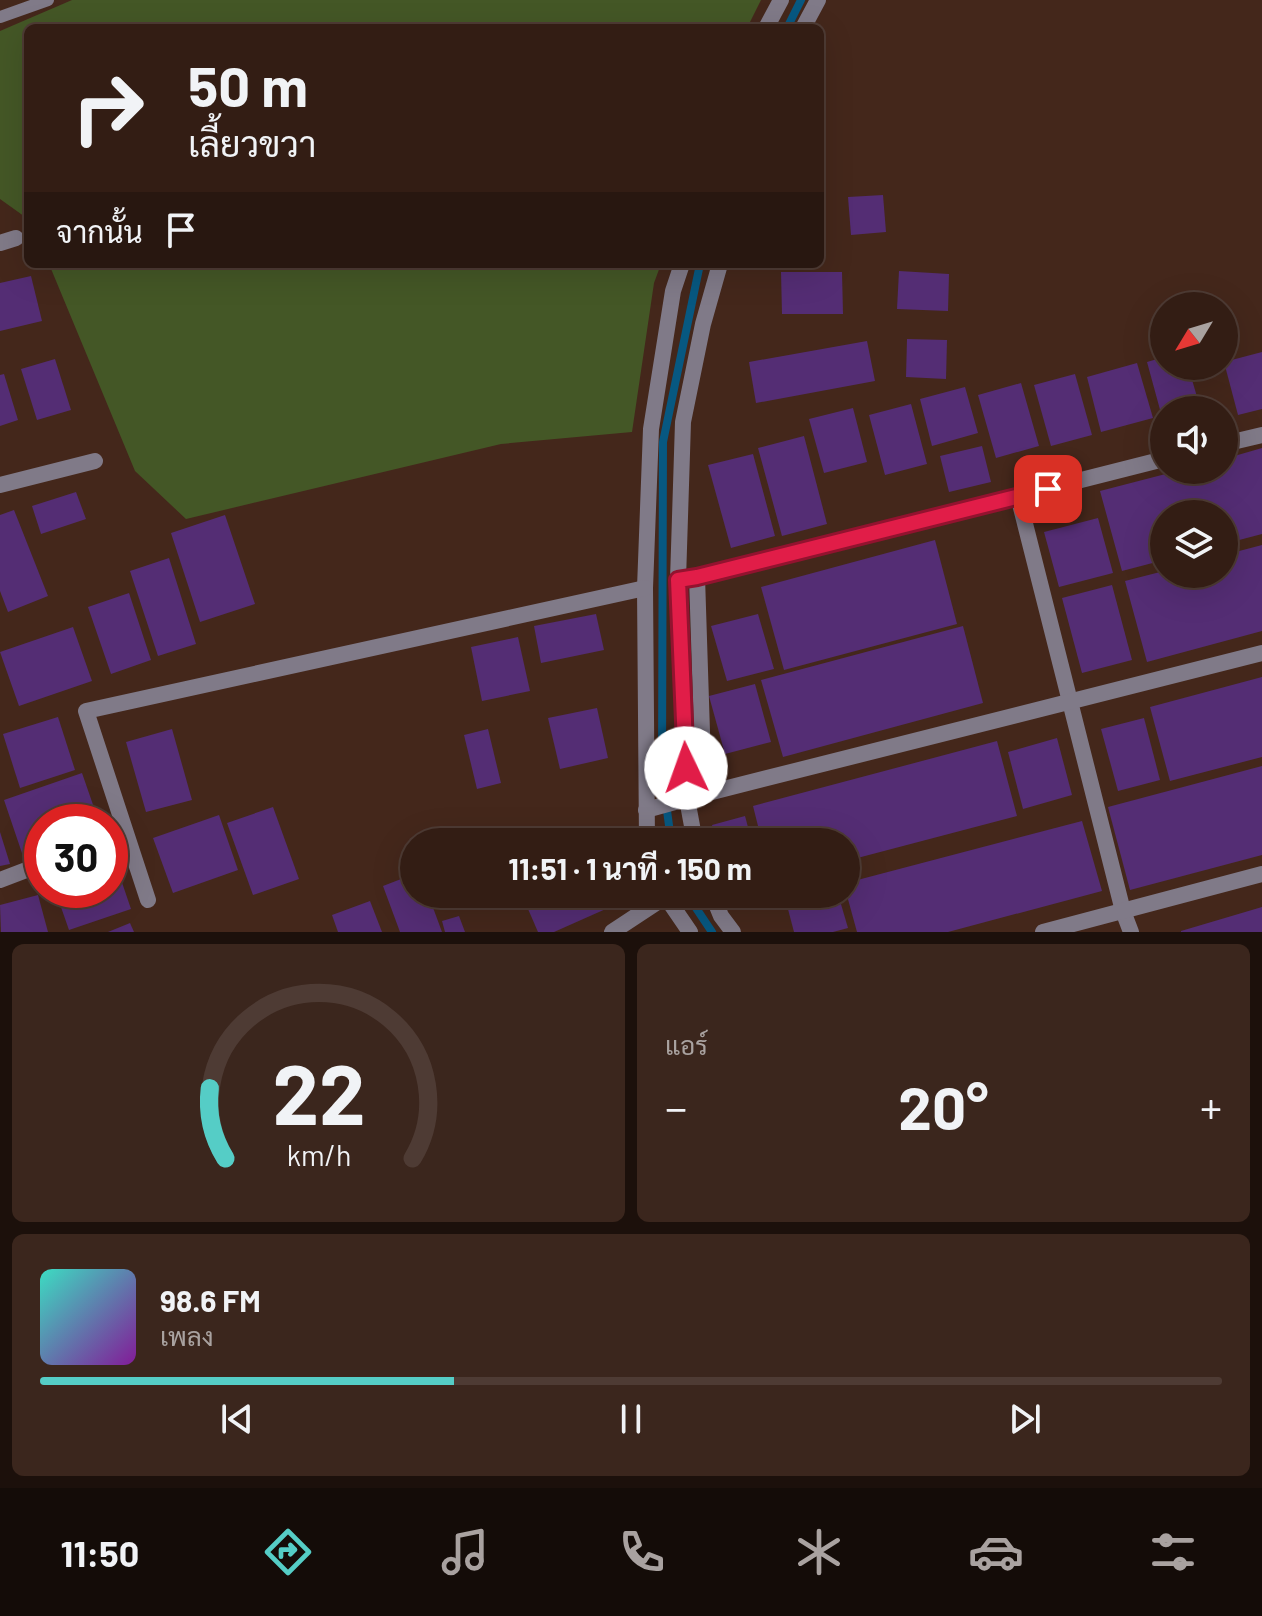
<!DOCTYPE html>
<html lang="th">
<meta charset="utf-8">
<style>
:root{--surface:#331d14;--page:#3b261d;--text:#f1f3f6;--muted:#a9a2a0;--line:#4e3b34;--accent:#55cdc6}
body{margin:0;font-family:Barlow,Sarabun,sans-serif;background:var(--page);color:var(--text);height:100vh;display:flex;flex-direction:column;font-size:30px;white-space:nowrap}
*{box-sizing:border-box;margin:0}
p{font-size:26px;color:var(--muted)}
.icon{flex:none;width:44px;height:44px;fill:none;stroke:currentColor;stroke-width:2;stroke-linecap:round;stroke-linejoin:round}
.map{position:relative;height:932px;overflow:hidden}
.sheet{display:flex;flex-direction:column;gap:12px;padding:12px;background:#1c100b;flex:1}
.sheet>*{flex:none}
.top-card{position:absolute;left:24px;top:24px;width:800px;height:244px;border-radius:12px;box-shadow:0 8px 32px #0002,0 0 0 2px var(--line);background:#331d14;color:var(--text);overflow:hidden}
.needle{width:52px;rotate:232deg}
.controls{position:absolute;left:1150px;top:292px;display:grid;gap:16px}
.controls a{display:grid;place-items:center;width:88px;height:88px;border-radius:50%;background:var(--surface);box-shadow:0 8px 32px #0002,0 0 0 2px var(--line);font-size:40px}
.speed{position:absolute;left:24px;top:804px;display:flex;gap:16px;font-size:40px;font-weight:700;text-align:center}
.speed>*{display:grid;place-content:center;width:104px;height:104px;border-radius:50%;background:var(--surface);box-shadow:0 8px 32px #0002,0 0 0 2px var(--line);line-height:1}
.speed .limit{border:12px solid #d22;background:#fff;color:#111}
.pin{position:absolute;display:grid;place-items:center;width:68px;height:68px;color:#fff;margin:-34px;border-radius:16px;box-shadow:0 4px 12px #0006}
.me{position:absolute;width:88px;margin:-44px;rotate:357deg;stroke-linejoin:round;filter:drop-shadow(0 0 6px #0008)}
.turn{display:flex;align-items:center;gap:28px;height:168px;padding:0 32px;font-size:36px}
.turn .icon{width:104px;height:104px;stroke-width:2.5}
.turn b{display:block;font-size:56px;line-height:68px}
.then{display:flex;align-items:center;height:76px;padding:0 32px;background:#0003;gap:16px;font-size:30px}
.big{font-size:60px;font-weight:700;line-height:1.1}
.sheet .card{flex:1;display:flex;flex-direction:column;justify-content:center;gap:12px;min-width:0;padding:0 28px;border-radius:12px;background:var(--page)}
.sheet .dial{align-items:center;gap:0}
.dial svg{height:208px;overflow:visible;fill:none;stroke:var(--line);stroke-width:7;stroke-linecap:round;text-anchor:middle}
.dial text{fill:var(--text);stroke:none}
.song{display:flex;align-items:center;gap:24px}
.cover{width:96px;height:96px;border-radius:12px;background:linear-gradient(135deg,hsl(170 70% 55%),hsl(290 70% 35%))}
.played{height:8px;border-radius:4px;background:linear-gradient(90deg,var(--accent) 35%,var(--line) 35%)}
.keys{display:flex;justify-content:space-around;direction:ltr}
.heat{display:flex;justify-content:space-between;align-items:center;font-size:44px;direction:ltr}
.sheet .tiles{flex:1;display:grid;gap:12px;grid-template-columns:1fr 1fr}
.card:last-child{grid-column:span 2}
.trip{position:absolute;left:400px;top:828px;width:460px;height:80px;border-radius:40px;background:var(--surface);box-shadow:0 8px 32px #0002,0 0 0 2px var(--line);font-weight:700;line-height:80px;text-align:center}
.menu{display:flex;height:128px;justify-content:space-around;align-items:center;background:#140c08;color:var(--muted)}
.menu .icon{width:56px;height:56px}
.menu .active{color:var(--accent)}
.menu b{font-size:36px;color:var(--text)}
.map>svg:first-child{display:block}
.green{fill:#445726}
.lines{fill:none;stroke-linecap:round;stroke-linejoin:round}
.stream{stroke:#075881;stroke-width:8}
.building{fill:#542d74}
.lane{stroke:#807a88;stroke-width:12}
.street{stroke:#807a88;stroke-width:16}
.route-casing{stroke:#92132f;stroke-width:20}
.route{stroke:#e11d48;stroke-width:14}
</style>
<div class="map">
<svg width="1262" height="932" viewBox="0 0 1262 932">
<rect width="100%" height="100%" fill="#44271b"/>
<g class="green">
<path d="M 72,0 L 761,0 L 747,28 L 28,28 L 28,219 L 0,199 L 0,31 Z"/>
<path d="M 49,264 L 661,264 L 654,283 L 632,432 L 501,444 L 186,519 L 135,471 Z"/>
</g>
<g class="lines">
<g class="stream">
<path d="M 787,28 L 801,0"/>
<path d="M 672,842 L 670,833 L 662,773 L 663,442 L 700,264"/>
<path d="M 689,894 L 692,902 L 712,932"/>
</g>
</g>
<g class="building">
<path d="M 883,195 L 886,232 L 851,235 L 848,197 Z"/>
<path d="M 899,271 L 949,274 L 948,311 L 897,309 Z"/>
<path d="M 781,272 L 842,272 L 843,314 L 782,314 Z"/>
<path d="M 31,276 L 42,321 L 0,331 L 0,283 Z"/>
<path d="M 907,339 L 947,340 L 946,379 L 906,377 Z"/>
<path d="M 867,341 L 875,381 L 756,403 L 749,362 Z"/>
<path d="M 1262,352 L 1262,409 L 1238,415 L 1224,362 Z"/>
<path d="M 1164,357 L 1164,366 L 1188,366 L 1200,407 L 1189,410 L 1164,410 L 1164,417 L 1162,417 L 1147,362 Z"/>
<path d="M 55,359 L 71,410 L 37,420 L 21,369 Z"/>
<path d="M 1137,363 L 1153,418 L 1101,432 L 1087,377 Z"/>
<path d="M 4,374 L 18,420 L 0,426 L 0,375 Z"/>
<path d="M 1075,374 L 1092,435 L 1051,446 L 1034,385 Z"/>
<path d="M 1021,383 L 1039,446 L 996,458 L 978,395 Z"/>
<path d="M 965,387 L 978,433 L 932,446 L 920,399 Z"/>
<path d="M 911,404 L 927,464 L 885,475 L 869,415 Z"/>
<path d="M 853,408 L 867,462 L 824,473 L 809,419 Z"/>
<path d="M 804,436 L 827,524 L 782,536 L 758,448 Z"/>
<path d="M 982,446 L 991,482 L 949,492 L 940,456 Z"/>
<path d="M 1262,448 L 1262,534 L 1224,544 L 1224,514 L 1164,514 L 1164,560 L 1122,571 L 1100,491 L 1181,470 L 1224,470 L 1224,459 Z"/>
<path d="M 753,454 L 775,536 L 731,548 L 708,465 Z"/>
<path d="M 76,492 L 86,519 L 41,534 L 32,506 Z"/>
<path d="M 14,510 L 48,596 L 8,612 L 0,591 L 0,515 Z"/>
<path d="M 225,515 L 255,604 L 200,622 L 171,533 Z"/>
<path d="M 1098,518 L 1113,573 L 1059,587 L 1044,532 Z"/>
<path d="M 935,540 L 957,624 L 784,670 L 761,587 Z"/>
<path d="M 1262,545 L 1262,631 L 1147,662 L 1125,581 L 1164,571 L 1164,574 L 1224,574 L 1224,555 Z"/>
<path d="M 169,558 L 196,644 L 158,656 L 130,571 Z"/>
<path d="M 1112,585 L 1132,660 L 1082,673 L 1062,598 Z"/>
<path d="M 129,593 L 151,660 L 111,674 L 88,607 Z"/>
<path d="M 596,614 L 604,650 L 541,663 L 534,626 Z"/>
<path d="M 758,614 L 774,669 L 727,681 L 711,626 Z"/>
<path d="M 963,626 L 983,703 L 783,757 L 761,680 Z"/>
<path d="M 73,627 L 92,681 L 19,706 L 0,652 Z"/>
<path d="M 518,637 L 530,691 L 482,701 L 471,647 Z"/>
<path d="M 1262,677 L 1262,757 L 1170,781 L 1150,707 Z"/>
<path d="M 755,684 L 771,742 L 725,754 L 709,696 Z"/>
<path d="M 597,708 L 608,758 L 560,769 L 548,718 Z"/>
<path d="M 58,717 L 75,770 L 20,788 L 3,734 Z"/>
<path d="M 1144,718 L 1160,780 L 1118,791 L 1101,729 Z"/>
<path d="M 172,729 L 192,800 L 146,812 L 126,742 Z"/>
<path d="M 488,729 L 501,783 L 477,789 L 464,735 Z"/>
<path d="M 1057,738 L 1072,795 L 1023,809 L 1008,752 Z"/>
<path d="M 997,741 L 1017,816 L 846,861 L 846,842 L 762,842 L 753,806 Z"/>
<path d="M 1262,766 L 1262,855 L 1130,890 L 1108,807 Z"/>
<path d="M 82,773 L 99,822 L 42,822 L 42,853 L 24,859 L 4,800 Z"/>
<path d="M 273,807 L 299,879 L 253,895 L 227,823 Z"/>
<path d="M 219,815 L 238,870 L 173,893 L 153,838 Z"/>
<path d="M 745,816 L 752,842 L 716,842 L 712,825 Z"/>
<path d="M 1082,821 L 1102,891 L 948,932 L 857,932 L 846,892 L 846,883 Z"/>
<path d="M 0,832 L 10,864 L 0,866 Z"/>
<path d="M 113,856 L 131,909 L 69,930 L 55,890 L 110,890 L 110,857 Z"/>
<path d="M 414,874 L 414,894 L 428,894 L 442,932 L 400,932 L 383,886 Z"/>
<path d="M 437,894 L 456,894 L 458,900 L 441,905 Z"/>
<path d="M 542,894 L 601,894 L 608,908 L 554,932 L 538,932 L 525,902 Z"/>
<path d="M 784,894 L 838,894 L 848,928 L 833,932 L 794,932 Z"/>
<path d="M 38,895 L 48,932 L 1,932 L 0,905 Z"/>
<path d="M 370,901 L 382,932 L 338,932 L 332,915 Z"/>
<path d="M 1262,907 L 1262,932 L 1181,932 L 1181,931 Z"/>
<path d="M 459,916 L 465,932 L 445,932 L 442,921 Z"/>
<path d="M 130,923 L 134,932 L 108,932 Z"/>
</g>
<g class="lines">
<path class="lane" d="M 0,17 L 48,0"/>
<g class="street">
<path d="M 766,28 L 781,0"/>
<path d="M 803,28 L 818,0"/>
<path d="M 0,243 L 16,238"/>
<path d="M 1224,444 L 1262,435"/>
<path d="M 0,485 L 95,461"/>
<path d="M 1018,496 L 1123,911 L 1131,932"/>
<path d="M 697,577 L 704,794"/>
<path d="M 678,580 L 697,577 L 1164,459"/>
<path d="M 646,810 L 704,794 L 1262,653"/>
<path d="M 647,842 L 645,588 L 651,429 L 673,291 L 682,264"/>
<path d="M 695,842 L 687,799 L 678,580 L 683,422 L 703,324 L 720,264"/>
<path d="M 0,880 L 42,864"/>
<path d="M 664,894 L 690,932"/>
<path d="M 712,894 L 721,916 L 733,932"/>
<path d="M 148,900 L 86,711 L 645,588"/>
<path d="M 612,932 L 665,897"/>
<path d="M 1043,932 L 1262,874"/>
</g>
</g>
<g class="lines">
<defs>
<path id="route" d="M 686,768 L 678,580 L 697,577 L 1048,489"/>
</defs>
<use href="#route" class="route-casing"/>
<use href="#route" class="route"/>
</g>
</svg>
<div class="controls">
<a><svg class="needle" viewBox="-14 -14 28 28"><path d="M0-13l5 13h-10z" fill="#e53935"/><path d="M0 13l5-13h-10z" fill="#a9a2a0"/></svg></a>
<a><svg class="icon" aria-label="sound" viewBox="0 0 24 24"><path d="M4 9h4l5-4v14l-5-4H4zM17 9q2 3 0 6"/></svg></a>
<a><svg class="icon" aria-label="layers" viewBox="0 0 24 24"><path d="M12 4l9 5-9 5-9-5zM3 14l9 5 9-5"/></svg></a>
</div>
<div class="speed"><div class="limit">30</div></div>
<div class="pin" style="left:1048px;top:489px;background:#d93025"><svg class="icon" aria-label="arrive" viewBox="0 0 24 24"><path d="M6 21V4h12l-3 4 3 4H6"/></svg></div>
<svg class="me" style="left:686px;top:768px" viewBox="-20 -20 40 40"><circle r="19" fill="#fff"/><path d="M0-13L10 11 0 6-10 11z" fill="#e11d48"/></svg>
<div class="trip">11:51 · 1 นาที · 150 m</div>
<div class="top-card">
<div class="turn"><svg class="icon" aria-label="right" viewBox="0 0 24 24"><path d="M7 20v-9h11M14 6l5 5-5 5"/></svg><div><b>50 m</b>เลี้ยวขวา</div></div>
<div class="then">จากนั้น<svg class="icon" aria-label="arrive" viewBox="0 0 24 24"><path d="M6 21V4h12l-3 4 3 4H6"/></svg></div>
</div>
</div>
<section class="sheet">
<div class="tiles">
<div class="card dial"><svg viewBox="0 0 100 80">
<path d="M14 69A42 42 0 1 1 86 69"/>
<path d="M14 69A42 42 0 0 1 8 42" stroke="#55cdc6"/>
<text x="50" y="56" font-size="32" font-weight="700">22</text>
<text x="50" y="72" font-size="11">km/h</text>
</svg></div>
<div class="card"><p>แอร์</p>
<div class="heat"><a>−</a><b class="big">20°</b><a>+</a></div>
</div>
<div class="card">
<div class="song"><i class="cover"></i><div><b>98.6 FM</b><p>เพลง</p></div></div>
<div class="played"></div>
<div class="keys"><svg class="icon" aria-label="previous" viewBox="0 0 24 24"><path d="M18 5L8 12l10 7zM5 5v14"/></svg><svg class="icon" aria-label="pause" viewBox="0 0 24 24"><path d="M8 5v14M16 5v14"/></svg><svg class="icon" aria-label="next" viewBox="0 0 24 24"><path d="M6 5l10 7-10 7zM19 5v14"/></svg></div>
</div>
</div>
</section>
<nav class="menu">
<b>11:50</b>
<svg class="icon active" aria-label="directions" viewBox="0 0 24 24"><path d="M12 3l9 9-9 9-9-9zM9 14v-3h6M13 9l2 2-2 2"/></svg>
<svg class="icon" aria-label="music" viewBox="0 0 24 24"><path d="M9 18V5l10-2v13"/><circle cx="6" cy="18" r="3"/><circle cx="16" cy="16" r="3"/></svg>
<svg class="icon" aria-label="phone" viewBox="0 0 24 24"><path d="M5 4h4l2 5-3 2q2 4 5 5l2-3 5 2v4C11 20 4 13 5 4z"/></svg>
<svg class="icon" aria-label="climate" viewBox="0 0 24 24"><path d="M12 3v18M4 7l16 10M4 17L20 7"/></svg>
<svg class="icon" aria-label="car" viewBox="0 0 24 24"><path d="M5 17H2v-5l4-1 3-4h7l3 4 3 1v5h-3M9 17h6M6 11h13"/><circle cx="7" cy="17" r="2"/><circle cx="17" cy="17" r="2"/></svg>
<svg class="icon" aria-label="filters" viewBox="0 0 24 24"><path d="M4 7h16M4 17h16"/><circle cx="9" cy="7" r="2"/><circle cx="15" cy="17" r="2"/></svg>
</nav>
